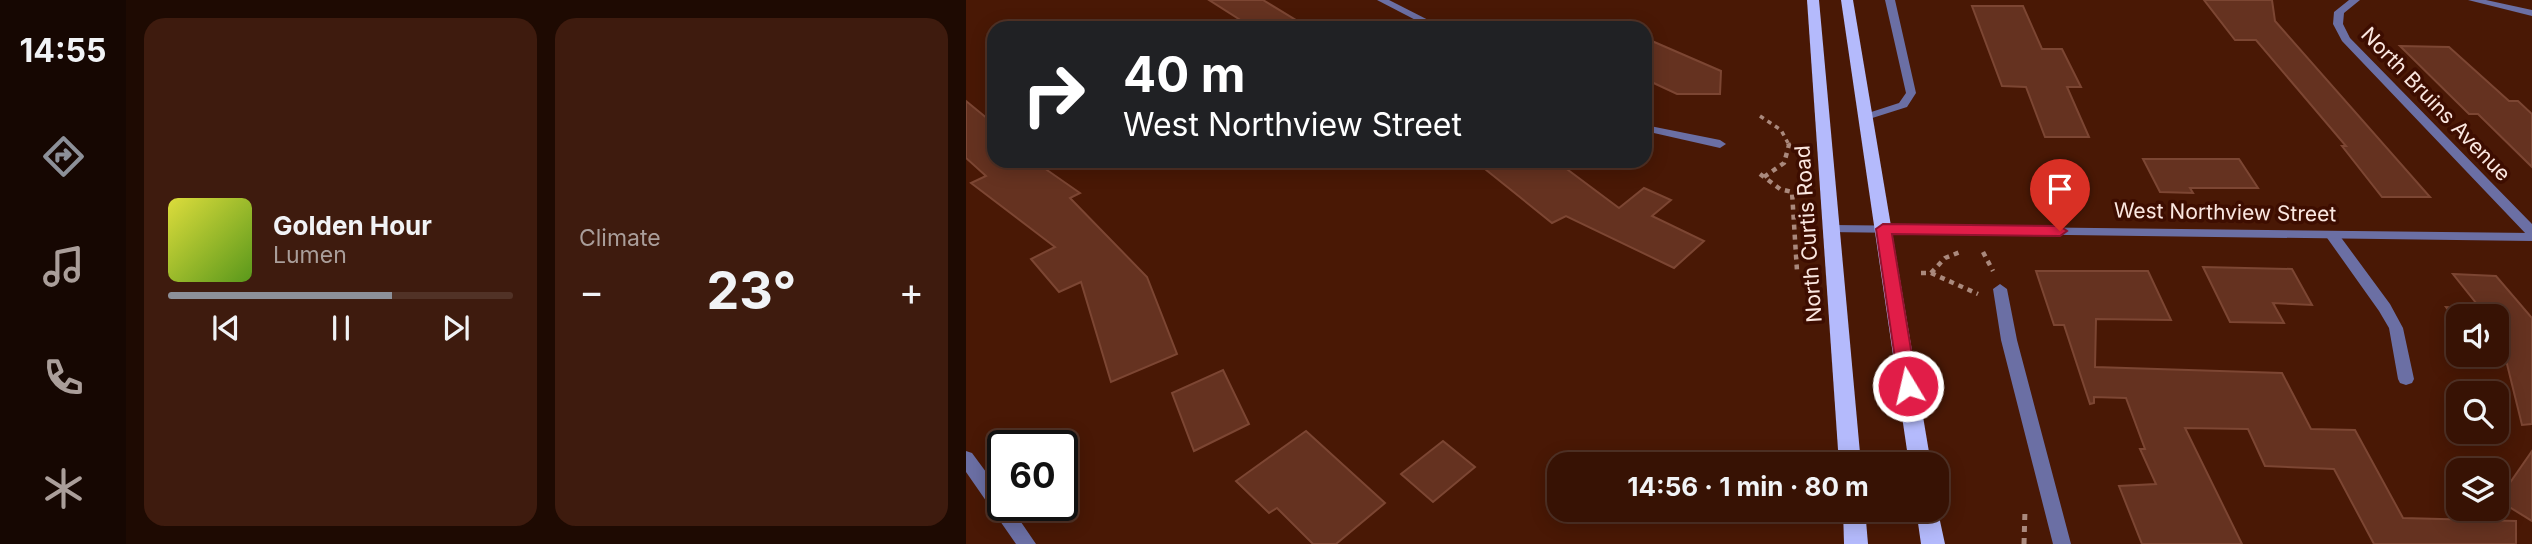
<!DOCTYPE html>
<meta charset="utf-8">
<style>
:root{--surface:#371204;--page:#3e1b0e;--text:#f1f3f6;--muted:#aa9e9a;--line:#513226;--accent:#8c9099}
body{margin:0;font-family:Inter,sans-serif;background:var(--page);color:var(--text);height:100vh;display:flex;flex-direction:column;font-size:26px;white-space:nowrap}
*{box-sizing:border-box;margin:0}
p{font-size:23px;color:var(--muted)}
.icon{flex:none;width:38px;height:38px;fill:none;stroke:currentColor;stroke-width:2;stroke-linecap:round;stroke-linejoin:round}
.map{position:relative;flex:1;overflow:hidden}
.drawer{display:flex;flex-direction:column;gap:18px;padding:18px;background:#1e0a02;width:840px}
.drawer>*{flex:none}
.top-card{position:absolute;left:21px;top:21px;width:665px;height:147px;border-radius:21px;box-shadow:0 4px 18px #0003,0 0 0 2px var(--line);background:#202124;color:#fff;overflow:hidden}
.controls{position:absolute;left:1480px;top:304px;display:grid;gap:14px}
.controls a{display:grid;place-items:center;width:63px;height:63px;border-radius:14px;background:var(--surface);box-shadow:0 4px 18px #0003,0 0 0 2px var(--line);font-size:35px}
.speed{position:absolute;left:21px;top:430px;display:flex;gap:14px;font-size:35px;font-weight:700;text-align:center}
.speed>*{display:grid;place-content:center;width:91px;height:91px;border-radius:50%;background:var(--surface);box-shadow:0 4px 18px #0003,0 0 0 2px var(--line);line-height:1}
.speed .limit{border:4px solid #111;border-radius:10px;background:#fff;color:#111}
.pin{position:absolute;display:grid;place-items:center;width:60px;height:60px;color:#fff;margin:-72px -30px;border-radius:50% 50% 50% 0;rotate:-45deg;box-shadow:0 0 7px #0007}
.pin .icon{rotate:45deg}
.me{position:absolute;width:77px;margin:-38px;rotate:351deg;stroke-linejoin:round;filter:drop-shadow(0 0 5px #0008)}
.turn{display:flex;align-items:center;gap:24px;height:147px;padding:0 21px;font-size:32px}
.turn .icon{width:91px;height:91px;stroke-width:2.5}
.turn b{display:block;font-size:49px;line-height:60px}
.big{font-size:52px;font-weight:700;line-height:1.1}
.drawer .tile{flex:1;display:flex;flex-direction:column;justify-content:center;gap:10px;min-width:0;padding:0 24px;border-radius:21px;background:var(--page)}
.song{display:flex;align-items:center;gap:21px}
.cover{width:84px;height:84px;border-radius:10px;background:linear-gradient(135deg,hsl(60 70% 55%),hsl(90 70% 35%))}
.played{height:7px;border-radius:4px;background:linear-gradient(90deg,var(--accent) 65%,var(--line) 65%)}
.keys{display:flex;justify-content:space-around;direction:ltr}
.heat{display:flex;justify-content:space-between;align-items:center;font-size:38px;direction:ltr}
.drawer .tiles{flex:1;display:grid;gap:18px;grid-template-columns:repeat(2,1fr)}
.trip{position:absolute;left:581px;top:452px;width:402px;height:70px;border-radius:21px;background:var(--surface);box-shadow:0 4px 18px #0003,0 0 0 2px var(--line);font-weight:700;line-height:70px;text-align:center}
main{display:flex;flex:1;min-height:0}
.menu{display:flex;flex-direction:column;width:126px;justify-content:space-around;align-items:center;background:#160702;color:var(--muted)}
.menu .icon{width:49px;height:49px}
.menu .current{color:var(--accent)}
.menu b{font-size:32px;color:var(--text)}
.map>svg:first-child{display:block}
.building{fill:#653220;stroke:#7c4633;stroke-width:2}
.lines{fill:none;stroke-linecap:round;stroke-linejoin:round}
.path-far2{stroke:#aa897d;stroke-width:3.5;stroke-dasharray:4.5 4.5;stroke-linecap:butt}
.path-far1{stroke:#aa897d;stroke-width:4.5;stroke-dasharray:5 5;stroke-linecap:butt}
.path{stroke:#aa897d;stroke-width:5;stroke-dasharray:6 6;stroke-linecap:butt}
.minor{fill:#6b6fa4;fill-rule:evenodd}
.tertiary{fill:#6b6fa4;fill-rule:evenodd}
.primary{fill:#b4bafc;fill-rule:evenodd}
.route{fill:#e11d48;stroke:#92132f;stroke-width:2}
.labels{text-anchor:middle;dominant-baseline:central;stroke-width:7;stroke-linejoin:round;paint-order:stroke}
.street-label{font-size:21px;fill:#fbe7e0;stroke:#3d0d00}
</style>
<main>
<nav class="menu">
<b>14:55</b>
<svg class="icon current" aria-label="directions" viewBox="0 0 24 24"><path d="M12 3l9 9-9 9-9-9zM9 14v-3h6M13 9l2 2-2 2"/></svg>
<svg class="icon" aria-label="music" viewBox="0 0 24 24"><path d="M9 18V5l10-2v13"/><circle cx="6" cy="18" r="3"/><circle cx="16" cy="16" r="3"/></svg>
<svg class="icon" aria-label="phone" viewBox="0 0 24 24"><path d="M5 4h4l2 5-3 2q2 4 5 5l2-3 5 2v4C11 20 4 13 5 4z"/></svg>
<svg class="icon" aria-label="climate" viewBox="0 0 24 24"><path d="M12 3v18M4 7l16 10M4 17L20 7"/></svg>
</nav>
<section class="drawer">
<div class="tiles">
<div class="tile">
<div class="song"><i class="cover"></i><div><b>Golden Hour</b><p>Lumen</p></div></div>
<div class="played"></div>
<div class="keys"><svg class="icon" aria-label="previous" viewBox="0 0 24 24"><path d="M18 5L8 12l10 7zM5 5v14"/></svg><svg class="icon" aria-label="pause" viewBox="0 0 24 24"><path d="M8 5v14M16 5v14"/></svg><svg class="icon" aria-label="next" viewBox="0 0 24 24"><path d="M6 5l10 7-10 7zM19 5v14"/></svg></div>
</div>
<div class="tile"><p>Climate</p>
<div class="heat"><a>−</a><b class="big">23°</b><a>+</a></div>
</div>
</div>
</section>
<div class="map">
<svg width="1566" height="544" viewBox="0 0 1566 544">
<rect width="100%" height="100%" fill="#491805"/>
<g class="building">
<path d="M 243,0 L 297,0 L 343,28 L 287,28 Z"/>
<path d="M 1238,0 L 1306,0 L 1309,21 L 1464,197 L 1416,197 L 1376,146 L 1380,146 L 1290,40 L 1269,40 Z"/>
<path d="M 1006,6 L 1057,6 L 1076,49 L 1096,49 L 1115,87 L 1101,87 L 1123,137 L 1079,137 L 1060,87 L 1036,86 Z"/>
<path d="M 679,38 L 755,71 L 754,94 L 711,94 L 679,79 Z"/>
<path d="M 1434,46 L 1483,47 L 1543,101 L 1552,101 L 1566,114 L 1566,167 L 1512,114 L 1503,114 Z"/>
<path d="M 0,101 L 28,124 L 28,161 L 68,161 L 114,193 L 104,198 L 181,277 L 211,354 L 145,382 L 115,282 L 93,292 L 65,259 L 89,247 L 5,183 L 20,176 L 0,158 Z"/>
<path d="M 1177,159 L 1273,159 L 1292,188 L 1224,188 L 1227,193 L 1194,192 Z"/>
<path d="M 509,161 L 590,161 L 653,208 L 678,188 L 705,200 L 686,216 L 738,241 L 708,268 L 600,216 L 586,223 Z"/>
<path d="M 1237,267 L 1326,269 L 1346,305 L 1307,303 L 1318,323 L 1264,322 Z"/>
<path d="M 1070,271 L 1182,271 L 1205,320 L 1130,319 L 1129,367 L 1316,373 L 1345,429 L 1389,430 L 1437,518 L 1550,521 L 1550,544 L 1408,544 L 1368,469 L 1299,466 L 1282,429 L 1219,428 L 1276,544 L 1176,544 L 1153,486 L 1190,484 L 1174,449 L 1179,449 L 1160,398 L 1128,397 L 1128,403 L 1124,404 L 1098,325 L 1088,325 Z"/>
<path d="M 1487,274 L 1530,276 L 1566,318 L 1566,424 L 1556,425 L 1539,356 L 1517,355 L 1531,355 L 1531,317 L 1493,317 L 1493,324 L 1480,307 L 1514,308 Z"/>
<path d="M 257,370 L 283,424 L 228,451 L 206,393 Z"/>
<path d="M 340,431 L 419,503 L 370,544 L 347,544 L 311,508 L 303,513 L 270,481 Z"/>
<path d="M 477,441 L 509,467 L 467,502 L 435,474 Z"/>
<path d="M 1566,451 L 1566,521 L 1532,500 Z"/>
</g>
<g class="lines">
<path class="path-far2" d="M 794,116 L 815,130 L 822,143"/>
<g class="path-far1">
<path d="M 794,174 L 814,189 L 826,192 L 831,271"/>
<path d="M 798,177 L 818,163 L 823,145 L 821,141"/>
<path d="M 1017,252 L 1027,271"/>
<path d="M 955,273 L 965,273 L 1012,294"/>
<path d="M 965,273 L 979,258 L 994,252"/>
</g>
<path class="path" d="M 1058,544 L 1059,510"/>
<g class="minor">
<path d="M 411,0 L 423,0 L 478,28 L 465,28 Z"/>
<path d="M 919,0 L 929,0 L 950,93 L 941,107 L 900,120 L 894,117 L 896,115 L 933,103 L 940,93 Z"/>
<path d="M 1383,0 L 1394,0 L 1378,13 L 1377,24 L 1384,38 L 1566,224 L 1566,236 L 1561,235 L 1376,41 L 1367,24 L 1368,12 Z"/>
<path d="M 1502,0 L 1520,0 L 1566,10 L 1566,16 Z"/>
<path d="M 679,125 L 754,140 L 760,144 L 754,148 L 679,131 Z"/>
<path d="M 1366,231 L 1371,232 L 1424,304 L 1437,328 L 1448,379 L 1446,383 L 1440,385 L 1434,383 L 1432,379 L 1423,328 L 1413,311 L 1359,235 Z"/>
<path d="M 1034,284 L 1041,289 L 1051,340 L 1105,544 L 1087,544 L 1035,340 L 1027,289 Z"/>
<path d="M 0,451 L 6,453 L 37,495 L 37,506 L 44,506 L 70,544 L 50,544 L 0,472 Z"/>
</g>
<path class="tertiary" d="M 867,225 L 1566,233 L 1566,241 L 862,232 L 860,229 Z"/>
<g class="primary">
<path d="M 841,0 L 853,0 L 895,464 L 873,464 Z"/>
<path d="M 875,0 L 887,0 L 965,464 L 943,464 Z"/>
<path d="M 971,507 L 979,544 L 955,544 L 950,509 L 971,509 Z"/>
<path d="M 877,509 L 899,509 L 902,544 L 878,544 Z"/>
</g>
</g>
<path class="route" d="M 917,224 L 1094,226 L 1101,231 L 1094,236 L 926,234 L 951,386 L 942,394 L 933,386 L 910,229 Z"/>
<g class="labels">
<g class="street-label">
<text transform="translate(1470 104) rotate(46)">North Bruins Avenue</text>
<text transform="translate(1259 212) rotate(1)">West Northview Street</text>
<text transform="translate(842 234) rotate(-94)">North Curtis Road</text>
</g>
</g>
</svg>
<div class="controls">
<a><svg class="icon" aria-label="sound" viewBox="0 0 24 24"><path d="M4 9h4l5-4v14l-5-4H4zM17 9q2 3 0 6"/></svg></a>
<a><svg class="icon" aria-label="search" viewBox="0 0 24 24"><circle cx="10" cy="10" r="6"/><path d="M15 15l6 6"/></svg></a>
<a><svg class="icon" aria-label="layers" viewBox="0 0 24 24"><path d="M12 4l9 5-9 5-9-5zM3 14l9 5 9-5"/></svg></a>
</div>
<div class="speed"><div class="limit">60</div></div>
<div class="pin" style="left:1094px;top:231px;background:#d93025"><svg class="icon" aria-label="arrive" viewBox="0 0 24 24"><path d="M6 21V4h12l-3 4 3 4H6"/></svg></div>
<svg class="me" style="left:942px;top:386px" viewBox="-20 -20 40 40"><circle r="17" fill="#e11d48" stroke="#fff" stroke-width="3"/><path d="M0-11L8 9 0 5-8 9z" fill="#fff"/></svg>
<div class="trip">14:56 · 1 min · 80 m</div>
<div class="top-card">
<div class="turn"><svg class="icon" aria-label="right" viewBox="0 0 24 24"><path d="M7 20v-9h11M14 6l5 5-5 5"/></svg><div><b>40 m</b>West Northview Street</div></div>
</div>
</div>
</main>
